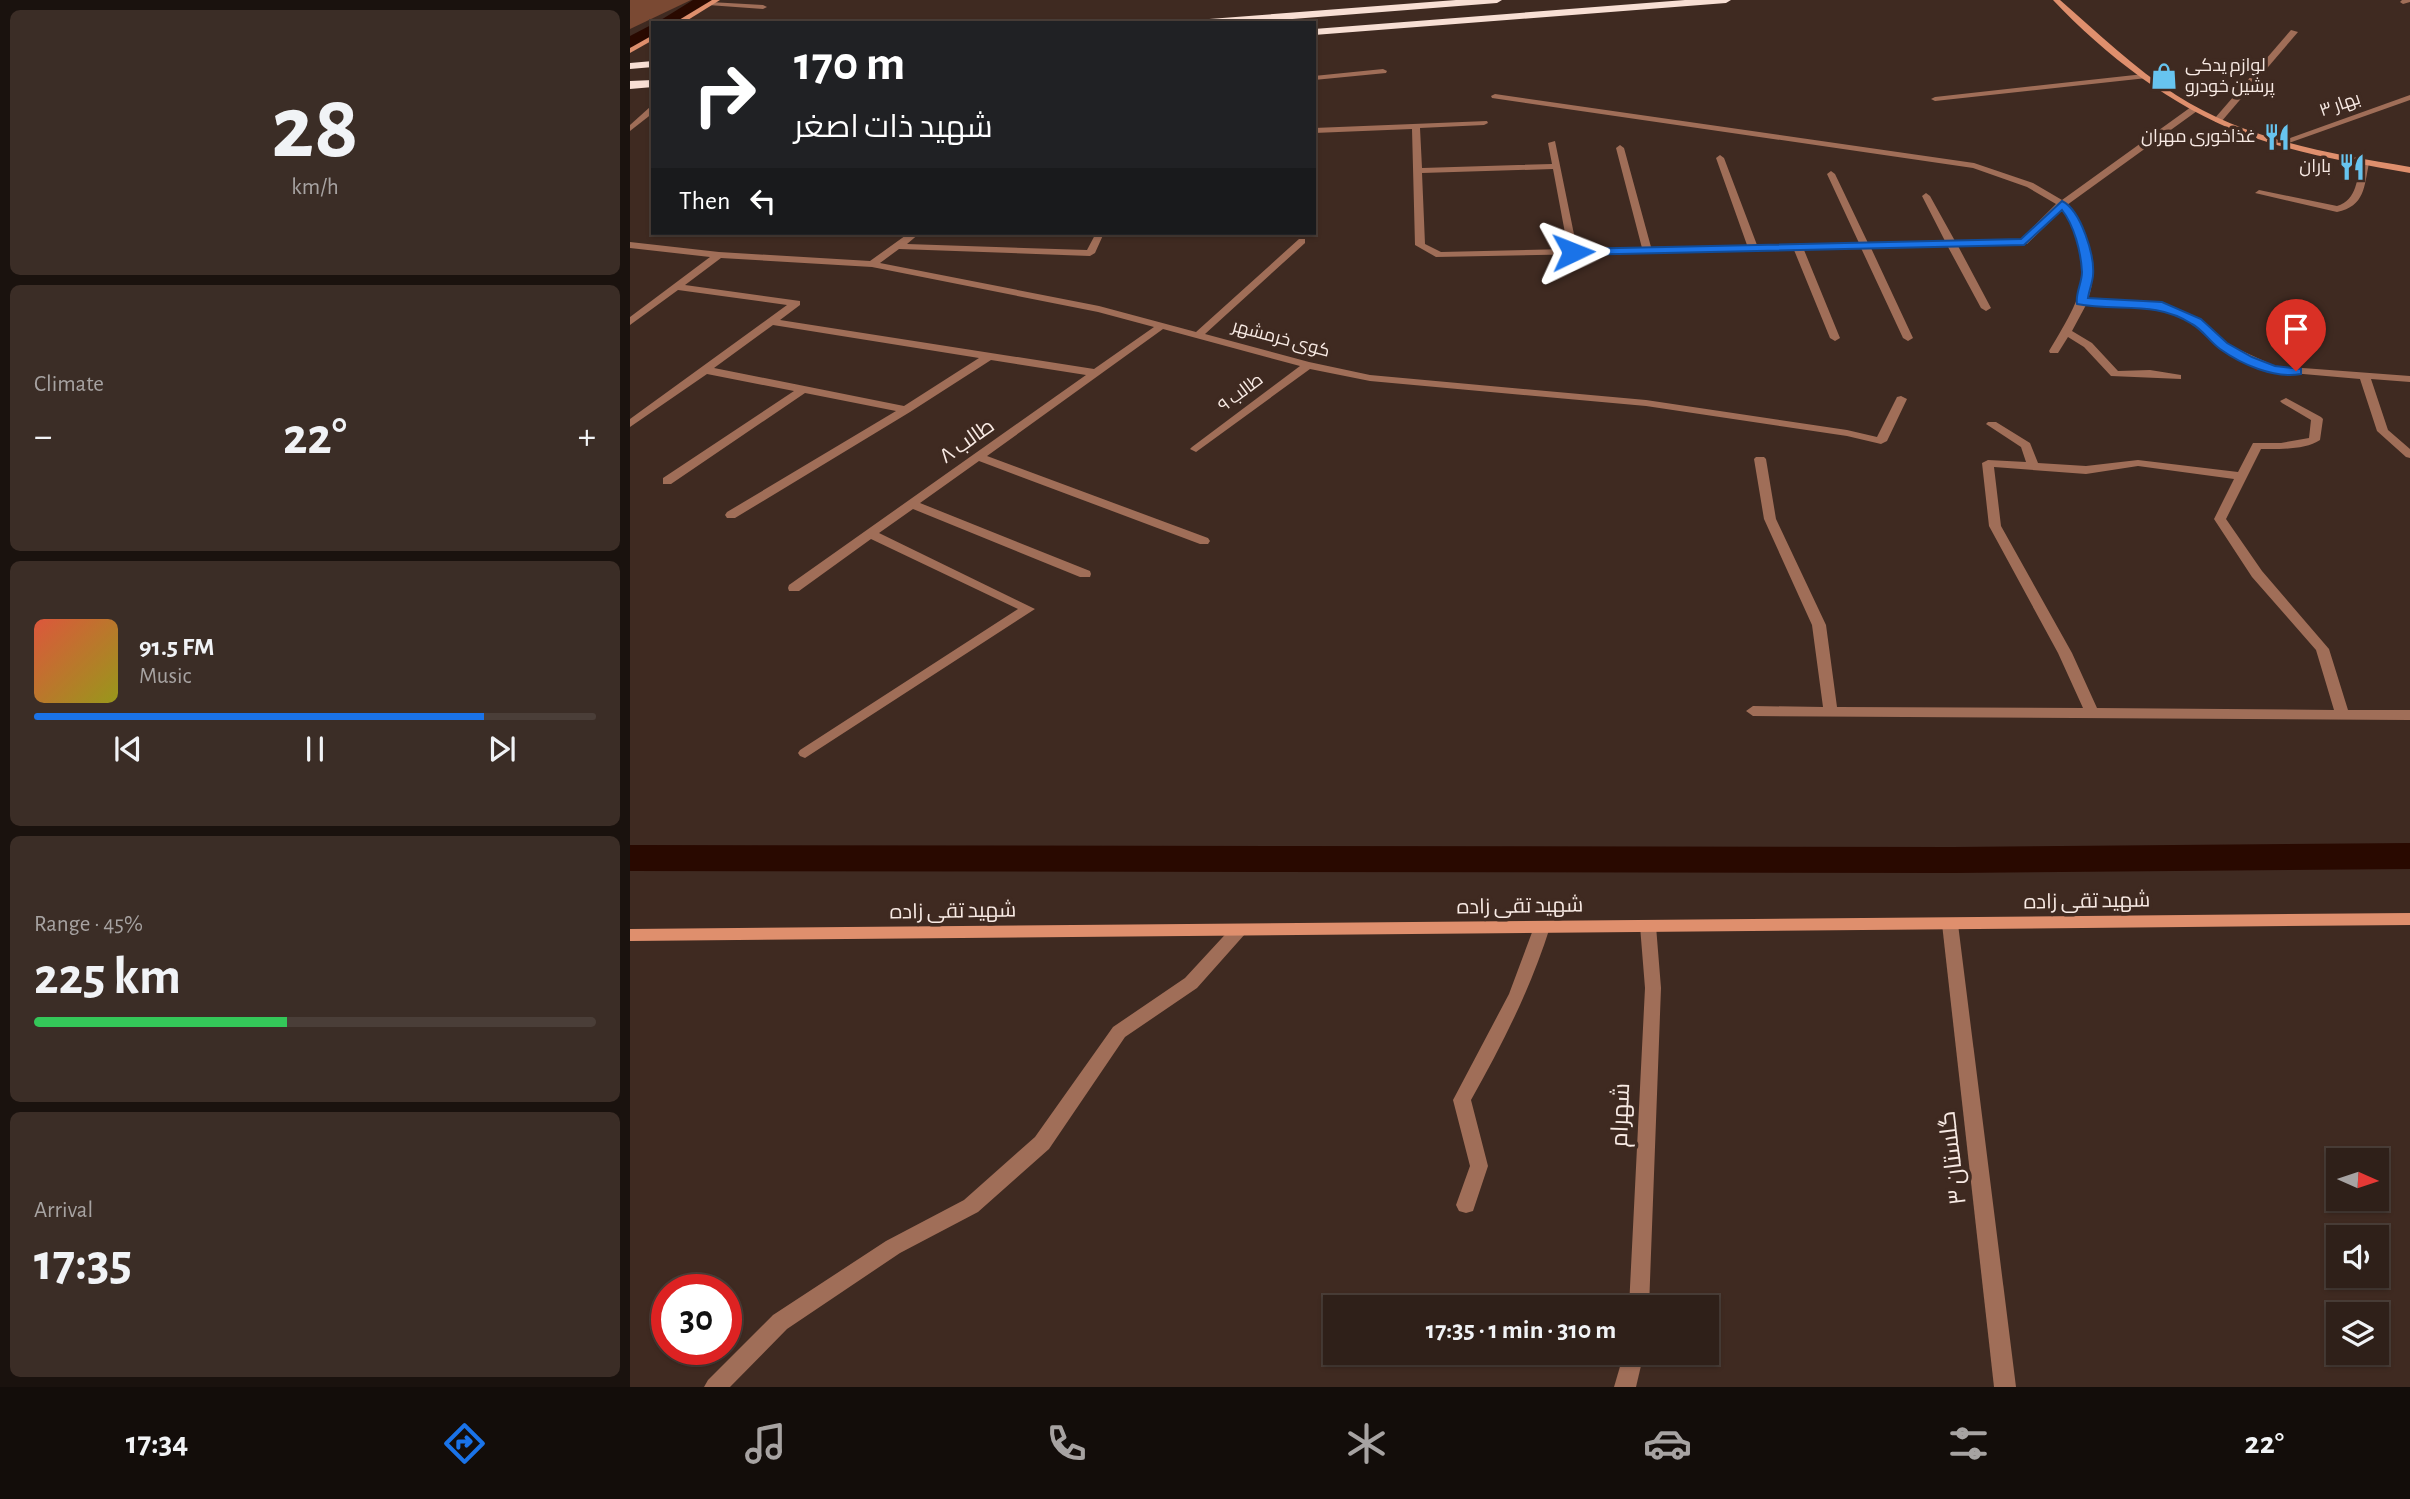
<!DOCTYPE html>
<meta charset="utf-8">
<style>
:root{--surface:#2f2019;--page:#3b2d26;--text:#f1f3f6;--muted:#a7a3a2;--line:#4a3e38;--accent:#1a73e8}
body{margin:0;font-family:"Alegreya Sans",Cairo,sans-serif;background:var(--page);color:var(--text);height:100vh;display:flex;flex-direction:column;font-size:26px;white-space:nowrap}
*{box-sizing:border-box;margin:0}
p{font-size:23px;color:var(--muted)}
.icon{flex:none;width:38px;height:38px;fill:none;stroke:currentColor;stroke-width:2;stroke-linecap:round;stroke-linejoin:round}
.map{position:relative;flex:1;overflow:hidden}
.side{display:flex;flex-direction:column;gap:10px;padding:10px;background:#1a120e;width:630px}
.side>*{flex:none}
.top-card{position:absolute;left:21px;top:21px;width:665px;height:214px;border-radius:0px;box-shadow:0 2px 5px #0004,0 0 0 2px var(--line);background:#202124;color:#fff;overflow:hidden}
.needle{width:46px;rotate:93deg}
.controls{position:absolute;left:1696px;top:1148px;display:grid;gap:14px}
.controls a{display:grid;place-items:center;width:63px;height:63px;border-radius:0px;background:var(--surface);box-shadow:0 2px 5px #0004,0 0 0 2px var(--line);font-size:35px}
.speed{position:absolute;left:21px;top:1274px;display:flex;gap:14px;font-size:35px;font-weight:700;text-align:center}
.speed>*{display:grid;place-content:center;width:91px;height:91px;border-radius:50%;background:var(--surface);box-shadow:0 2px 5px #0004,0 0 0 2px var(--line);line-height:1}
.speed .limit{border:10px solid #d22;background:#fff;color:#111}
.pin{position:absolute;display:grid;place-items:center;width:60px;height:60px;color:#fff;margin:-72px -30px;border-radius:50% 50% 50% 0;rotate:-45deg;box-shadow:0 0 7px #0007}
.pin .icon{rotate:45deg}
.me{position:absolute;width:77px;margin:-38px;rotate:88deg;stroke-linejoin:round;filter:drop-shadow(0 0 5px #0008)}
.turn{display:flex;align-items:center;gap:24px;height:147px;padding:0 28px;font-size:32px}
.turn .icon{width:91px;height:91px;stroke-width:2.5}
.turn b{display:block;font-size:49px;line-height:60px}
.then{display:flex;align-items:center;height:66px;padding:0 28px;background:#0003;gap:14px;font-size:26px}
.big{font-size:52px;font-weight:700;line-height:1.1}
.side .widget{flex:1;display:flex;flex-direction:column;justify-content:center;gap:10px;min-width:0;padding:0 24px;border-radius:10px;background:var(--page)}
.side .dial{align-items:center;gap:0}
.dial b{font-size:91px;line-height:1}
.song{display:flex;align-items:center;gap:21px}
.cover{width:84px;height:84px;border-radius:10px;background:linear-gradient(135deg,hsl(10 70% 55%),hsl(60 70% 35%))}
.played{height:7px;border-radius:4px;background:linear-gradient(90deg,var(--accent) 80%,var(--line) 80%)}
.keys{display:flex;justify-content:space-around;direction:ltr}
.heat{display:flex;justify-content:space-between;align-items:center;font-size:38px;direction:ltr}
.charge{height:10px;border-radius:5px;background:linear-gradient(90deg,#34c759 45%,var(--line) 0)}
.trip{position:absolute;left:693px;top:1295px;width:396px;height:70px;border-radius:0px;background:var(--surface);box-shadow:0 2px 5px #0004,0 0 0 2px var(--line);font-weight:700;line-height:70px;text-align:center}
.tab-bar{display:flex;height:112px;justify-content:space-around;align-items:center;background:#130d0a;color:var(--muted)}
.tab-bar .icon{width:49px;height:49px}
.tab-bar .on{color:var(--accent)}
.tab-bar b{font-size:32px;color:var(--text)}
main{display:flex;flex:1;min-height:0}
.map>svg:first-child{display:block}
.green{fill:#7a4933}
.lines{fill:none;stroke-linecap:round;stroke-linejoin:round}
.canal{fill:#290900;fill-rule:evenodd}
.street{fill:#a06e58;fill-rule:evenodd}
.secondary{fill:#df8f6d;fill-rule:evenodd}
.highway{fill:#f8dfd4;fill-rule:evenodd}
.route{fill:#1a73e8;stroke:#114b97;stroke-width:2}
.labels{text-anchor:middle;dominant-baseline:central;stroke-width:7;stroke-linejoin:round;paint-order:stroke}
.far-poi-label{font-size:18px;fill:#f8eae4;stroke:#3f2a21;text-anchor:end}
.far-street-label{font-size:18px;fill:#f8eae4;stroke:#3f2a21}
.street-label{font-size:21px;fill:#f8eae4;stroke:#3f2a21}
.near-street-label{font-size:24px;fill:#f8eae4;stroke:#3f2a21}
</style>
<main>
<section class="side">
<div class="widget dial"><b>28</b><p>km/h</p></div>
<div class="widget"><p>Climate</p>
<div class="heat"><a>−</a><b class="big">22°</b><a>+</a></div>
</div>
<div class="widget">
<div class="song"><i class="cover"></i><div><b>91.5 FM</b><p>Music</p></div></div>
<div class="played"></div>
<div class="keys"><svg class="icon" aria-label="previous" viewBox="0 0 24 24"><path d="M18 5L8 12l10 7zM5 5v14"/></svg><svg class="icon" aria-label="pause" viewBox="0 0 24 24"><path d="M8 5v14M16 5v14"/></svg><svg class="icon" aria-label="next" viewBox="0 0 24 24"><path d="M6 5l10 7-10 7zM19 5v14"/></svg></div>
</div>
<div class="widget"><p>Range · 45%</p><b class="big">225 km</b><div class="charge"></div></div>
<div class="widget"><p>Arrival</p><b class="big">17:35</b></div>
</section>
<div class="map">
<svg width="1780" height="1387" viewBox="0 0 1780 1387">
<rect width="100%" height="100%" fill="#3f2a21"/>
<path class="green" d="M 0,0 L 61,0 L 0,29 Z"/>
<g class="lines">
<g class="canal">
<path d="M 63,0 L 83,0 L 47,23 L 26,23 Z"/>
<path d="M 23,24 L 23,37 L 0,48 L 0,36 Z"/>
<path d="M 1780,843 L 1780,869 L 1323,873 L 0,871 L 0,845 L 1323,847 Z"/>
</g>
<g class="street">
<path d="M 1772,0 L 1780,0 L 1780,2 L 1773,4 L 1770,2 Z"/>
<path d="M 80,2 L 133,5 L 137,7 L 133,9 L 78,5 Z"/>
<path d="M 1661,30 L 1668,32 L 1591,122 L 1585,122 L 1585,118 Z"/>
<path d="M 753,69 L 757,71 L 756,73 L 684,80 L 684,76 Z"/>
<path d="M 1514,74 L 1518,76 L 1517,78 L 1305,101 L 1301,99 L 1305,97 Z"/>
<path d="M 865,94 L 1344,163 L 1403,183 L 1432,200 L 1561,107 L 1567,107 L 1567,111 L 1437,205 C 1457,231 1470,267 1458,299 L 1532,302 L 1571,319 L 1597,344 L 1645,366 L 1780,376 L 1780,382 L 1741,379 L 1758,430 L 1780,449 L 1780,458 L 1776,457 L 1747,431 L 1730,379 L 1639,371 L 1589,348 L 1563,323 L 1526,307 L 1456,305 L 1442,331 L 1462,343 L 1488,371 L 1520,370 L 1551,375 L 1551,379 L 1481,376 L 1454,347 L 1438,337 L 1428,353 L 1420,353 L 1419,351 C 1448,302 1473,266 1432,210 L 1397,244 L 1328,246 L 1361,308 L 1356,311 L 1351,308 L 1318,247 L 1241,248 L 1283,338 L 1278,341 L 1273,338 L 1231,248 L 1174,250 L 1210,338 L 1205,341 L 1200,338 L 1164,250 L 806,257 L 785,245 L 782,129 L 684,133 L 684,128 L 857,121 L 858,123 L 854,125 L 790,128 L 792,168 L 922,164 L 918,143 L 925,141 L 947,249 L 1012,248 L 986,148 L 990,145 L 994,148 L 1021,247 L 1117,245 L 1086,158 L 1090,155 L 1094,158 L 1127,245 L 1229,243 L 1197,174 L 1201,171 L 1205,174 L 1238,243 L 1315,241 L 1292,196 L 1296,193 L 1300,196 L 1325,241 L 1391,239 L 1426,204 L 1397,187 L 1343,168 L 862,98 L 861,96 ZM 923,169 L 938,249 L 811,252 L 795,244 L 792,173 Z"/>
<path d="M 1780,95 L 1780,100 L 1653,145 L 1646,143 Z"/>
<path d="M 20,107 L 23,107 L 23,113 L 0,131 L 0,125 Z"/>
<path d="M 1732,161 L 1739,163 C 1734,187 1735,206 1707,212 L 1625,193 L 1629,190 L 1707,206 C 1728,200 1726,178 1732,161 Z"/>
<path d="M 279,233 L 290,233 L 277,244 L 457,250 L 466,233 L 474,233 L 465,253 L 460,256 L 269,249 L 250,263 L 469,306 L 566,332 L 669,239 L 675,239 L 675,243 L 575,334 L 679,362 L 740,375 L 1016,400 L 1217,430 L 1247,437 L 1267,397 L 1271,396 L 1277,399 L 1257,441 L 1251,444 L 1217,436 L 1016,406 L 740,381 L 680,369 L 566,452 L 560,449 L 562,447 L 670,366 L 533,329 L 357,456 L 578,538 L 580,541 L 578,544 L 570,544 L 349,461 L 290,503 L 460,571 L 461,574 L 460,577 L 450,577 L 283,509 L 249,533 L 405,609 L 175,758 L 170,756 L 168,753 L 170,750 L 388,609 L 241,539 L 169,591 L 159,591 L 158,588 L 159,585 L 456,375 L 361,360 L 280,412 L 105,518 L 97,518 L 95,515 L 97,512 L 266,411 L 175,393 L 41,484 L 33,484 L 33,478 L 164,391 L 77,374 L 0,427 L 0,419 L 157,305 L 48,290 L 0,325 L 0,317 L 80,257 L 0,248 L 0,242 L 89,252 L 240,261 ZM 91,258 L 242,267 L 468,312 L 524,327 L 464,369 L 150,320 L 170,305 L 170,301 L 55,285 ZM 143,325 L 349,358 L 274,406 L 84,368 Z"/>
<path d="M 1656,398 L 1691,417 L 1693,419 L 1690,440 C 1675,450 1649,449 1631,449 L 1596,519 L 1632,571 L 1699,649 L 1718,710 L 1780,710 L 1780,720 L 1123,716 L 1116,711 L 1123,706 L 1193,707 L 1182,625 L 1134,519 L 1124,459 L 1126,457 L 1134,457 L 1136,459 L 1146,519 L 1196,625 L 1207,707 L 1453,708 L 1428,653 L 1359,526 L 1352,463 L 1358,460 L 1396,462 L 1391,447 L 1356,424 L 1358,422 L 1366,422 L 1400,443 L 1408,463 L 1456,466 L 1508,460 L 1608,472 L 1623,443 L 1651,443 L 1679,438 L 1681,420 L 1652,403 L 1650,401 ZM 1508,466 L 1604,479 L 1584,519 L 1622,577 L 1686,650 L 1704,710 L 1467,708 L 1442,653 L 1371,526 L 1364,467 L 1456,474 Z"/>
<path d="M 1320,918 L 1326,920 L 1328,924 L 1386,1387 L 1364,1387 L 1312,924 L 1314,920 Z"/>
<path d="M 1018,920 L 1024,922 L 1026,926 L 1031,988 L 1019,1307 L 999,1307 L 1015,988 L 1010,926 L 1012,922 Z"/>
<path d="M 912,921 L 918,923 L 920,927 C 901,988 872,1045 841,1100 L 858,1166 L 843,1211 L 836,1213 L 829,1211 L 826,1205 L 840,1166 L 823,1100 L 879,994 L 904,927 L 906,923 Z"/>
<path d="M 609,924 L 615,926 L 617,930 L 615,934 L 567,988 L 495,1037 L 419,1149 L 348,1212 L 270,1253 L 157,1329 L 100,1387 L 74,1387 L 78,1380 L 143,1315 L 256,1241 L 334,1200 L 405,1137 L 483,1027 L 555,978 L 603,926 Z"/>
<path d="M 994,1353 L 1014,1353 L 1006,1387 L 984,1387 Z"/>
</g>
<g class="secondary">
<path d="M 82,0 L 90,0 L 53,23 L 44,23 Z"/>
<path d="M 1423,0 L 1430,0 C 1468,33 1504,68 1546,95 C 1616,140 1700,154 1780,167 L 1780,173 C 1724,163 1667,154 1614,134 C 1542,107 1475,55 1423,0 Z"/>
<path d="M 23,35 L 23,40 L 0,53 L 0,48 Z"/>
<path d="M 1780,913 L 1780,925 L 0,941 L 0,929 Z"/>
</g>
<g class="highway">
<path d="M 826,0 L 872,0 L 867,3 L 612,23 L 561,23 L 566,20 Z"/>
<path d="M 1055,0 L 1101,0 L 1096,3 L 684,35 L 684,29 Z"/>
<path d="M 23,61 L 23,67 L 0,69 L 0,63 Z"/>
<path d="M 23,80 L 23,87 L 0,89 L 0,81 Z"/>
</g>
</g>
<path class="route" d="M 1432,201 C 1451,210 1465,256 1463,276 C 1462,284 1459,291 1458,298 L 1532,302 L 1571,319 L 1597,343 L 1622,357 L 1645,366 L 1671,369 L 1671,374 C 1644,379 1611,364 1590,349 C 1580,342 1573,330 1562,324 C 1526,300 1487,312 1447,304 C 1445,294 1452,283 1452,272 C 1451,252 1444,225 1432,210 L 1394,245 L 943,255 L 938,252 L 943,249 L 1391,239 Z"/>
<defs>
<symbol id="shop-bare" viewBox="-9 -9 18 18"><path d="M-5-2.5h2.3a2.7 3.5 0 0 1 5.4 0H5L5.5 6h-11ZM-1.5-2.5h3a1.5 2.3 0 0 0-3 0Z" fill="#67c4ef" stroke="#3f2a21" stroke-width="2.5" paint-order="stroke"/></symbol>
<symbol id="restaurant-bare" viewBox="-9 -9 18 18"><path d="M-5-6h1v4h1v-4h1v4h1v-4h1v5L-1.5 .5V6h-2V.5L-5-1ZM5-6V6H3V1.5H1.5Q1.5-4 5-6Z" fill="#67c4ef" stroke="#3f2a21" stroke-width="2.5" paint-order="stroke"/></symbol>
</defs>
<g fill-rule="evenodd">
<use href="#shop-bare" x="1515" y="57" width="38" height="38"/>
<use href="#restaurant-bare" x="1628" y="118" width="38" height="38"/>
<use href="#restaurant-bare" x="1703" y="148" width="38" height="38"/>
</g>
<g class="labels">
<g class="far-poi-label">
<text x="1555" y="66" text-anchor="start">لوازم یدکی<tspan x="1555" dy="21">پرشین خودرو</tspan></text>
<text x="1626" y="137">غذاخوری مهران</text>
<text x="1701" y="167">باران</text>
</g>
<g class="far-street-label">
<text transform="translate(1710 105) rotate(-19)">بهار ۳</text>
<text transform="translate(651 339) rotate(15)">کوی خرمشهر</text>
<text transform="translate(611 393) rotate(-37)">طالب ۹</text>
</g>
<g class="street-label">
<text transform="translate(337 441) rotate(-35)">طالب ۸</text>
<text transform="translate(1457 901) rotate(-1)">شهید تقی زاده</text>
<text transform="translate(890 906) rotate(-1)">شهید تقی زاده</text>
<text transform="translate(323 911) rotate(-1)">شهید تقی زاده</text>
</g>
<g class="near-street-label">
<text transform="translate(991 1115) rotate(-88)">شهرام</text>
<text transform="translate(1323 1158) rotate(-97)">گلستان ۳</text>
</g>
</g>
</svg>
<div class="controls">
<a><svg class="needle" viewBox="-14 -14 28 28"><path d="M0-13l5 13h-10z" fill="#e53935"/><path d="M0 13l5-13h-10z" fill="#a7a3a2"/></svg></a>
<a><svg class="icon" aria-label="sound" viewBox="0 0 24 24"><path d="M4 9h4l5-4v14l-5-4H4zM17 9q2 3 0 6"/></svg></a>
<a><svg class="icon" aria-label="layers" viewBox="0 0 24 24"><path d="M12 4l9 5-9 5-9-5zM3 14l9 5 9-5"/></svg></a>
</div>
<div class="speed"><div class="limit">30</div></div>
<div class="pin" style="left:1666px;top:371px;background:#d93025"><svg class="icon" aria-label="arrive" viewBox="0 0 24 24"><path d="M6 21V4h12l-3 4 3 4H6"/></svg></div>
<svg class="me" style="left:943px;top:252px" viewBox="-20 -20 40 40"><path d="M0-17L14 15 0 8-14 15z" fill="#1a73e8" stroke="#fff" stroke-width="4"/></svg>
<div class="trip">17:35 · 1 min · 310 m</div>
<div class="top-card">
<div class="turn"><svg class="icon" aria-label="right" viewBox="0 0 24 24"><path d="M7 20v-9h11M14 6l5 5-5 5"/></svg><div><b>170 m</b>شهید ذات اصغر</div></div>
<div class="then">Then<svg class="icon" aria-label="left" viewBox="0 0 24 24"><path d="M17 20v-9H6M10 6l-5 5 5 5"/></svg></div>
</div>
</div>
</main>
<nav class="tab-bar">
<b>17:34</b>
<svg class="icon on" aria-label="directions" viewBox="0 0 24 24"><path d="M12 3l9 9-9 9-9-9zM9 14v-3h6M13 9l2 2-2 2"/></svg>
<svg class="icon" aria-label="music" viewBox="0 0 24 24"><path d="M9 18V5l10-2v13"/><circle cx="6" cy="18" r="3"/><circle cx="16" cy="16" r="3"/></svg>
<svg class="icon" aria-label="phone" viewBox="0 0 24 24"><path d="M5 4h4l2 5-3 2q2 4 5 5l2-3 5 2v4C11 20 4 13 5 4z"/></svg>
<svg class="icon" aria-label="climate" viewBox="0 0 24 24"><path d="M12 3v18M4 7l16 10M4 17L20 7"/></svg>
<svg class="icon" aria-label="car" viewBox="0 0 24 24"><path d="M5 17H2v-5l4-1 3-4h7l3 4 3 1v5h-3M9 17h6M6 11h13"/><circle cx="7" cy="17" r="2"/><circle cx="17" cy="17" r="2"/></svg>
<svg class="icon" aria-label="filters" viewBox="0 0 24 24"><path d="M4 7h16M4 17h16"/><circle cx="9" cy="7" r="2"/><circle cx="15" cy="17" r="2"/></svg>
<b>22°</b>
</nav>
